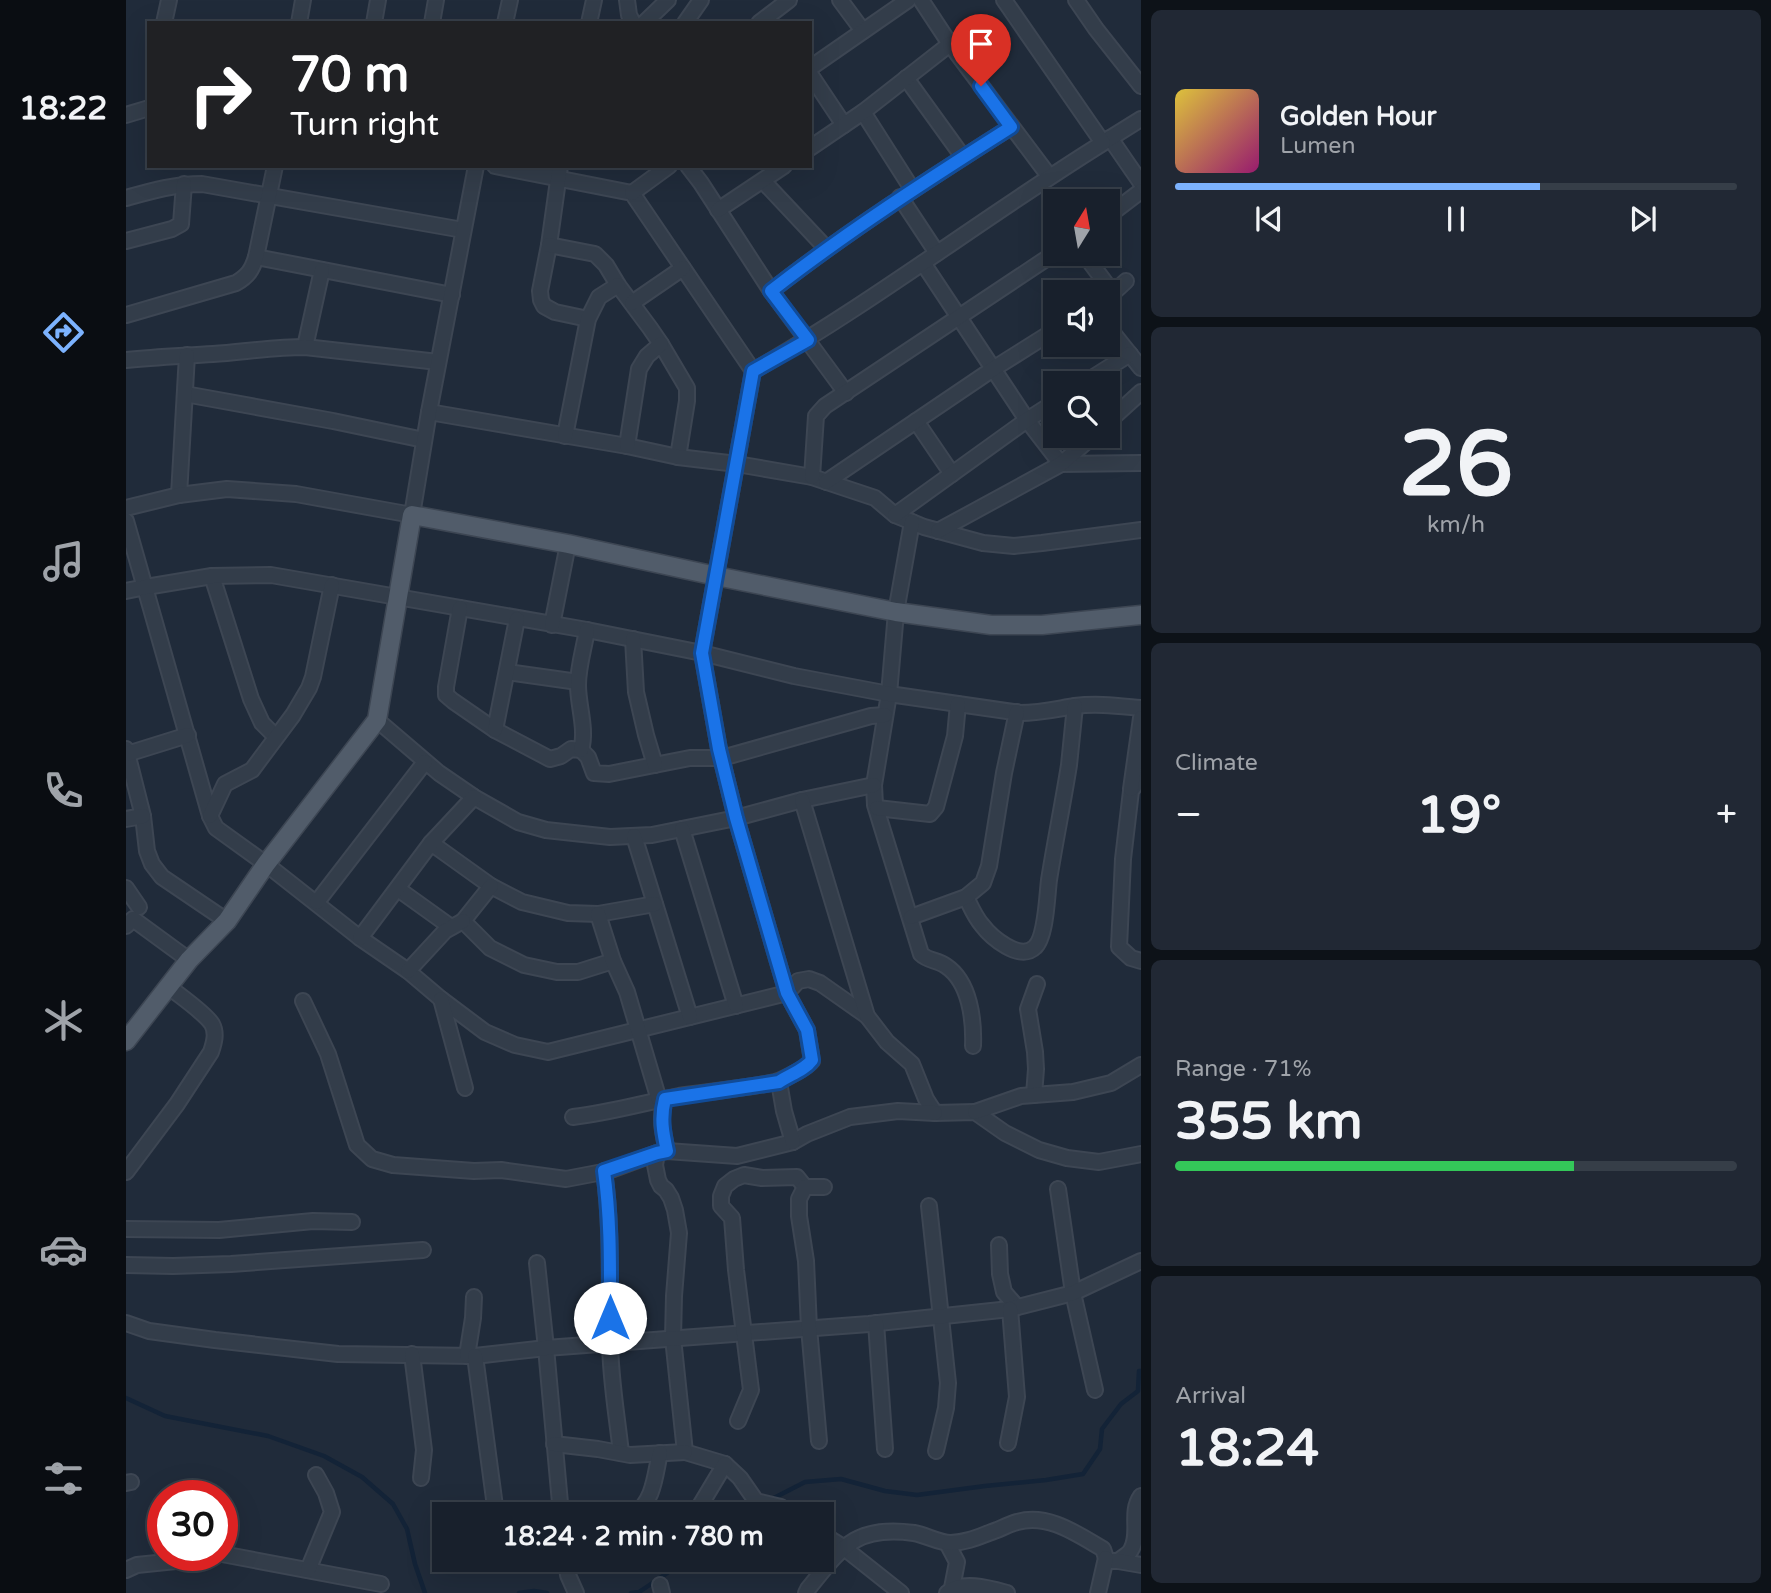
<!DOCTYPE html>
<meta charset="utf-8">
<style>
:root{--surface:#18202c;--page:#212834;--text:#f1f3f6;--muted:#9fa3a9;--line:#363e48;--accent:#7cb2fe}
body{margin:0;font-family:"Varela Round",sans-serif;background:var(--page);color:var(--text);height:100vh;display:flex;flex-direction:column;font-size:26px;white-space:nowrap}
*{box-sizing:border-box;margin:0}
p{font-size:23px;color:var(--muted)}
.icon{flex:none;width:38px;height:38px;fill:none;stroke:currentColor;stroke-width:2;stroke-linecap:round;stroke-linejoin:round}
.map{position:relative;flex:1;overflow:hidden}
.drawer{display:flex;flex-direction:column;gap:10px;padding:10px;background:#0d1218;width:630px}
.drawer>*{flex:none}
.guide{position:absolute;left:21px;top:21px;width:665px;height:147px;border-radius:0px;box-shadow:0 7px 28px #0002,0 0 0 2px var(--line);background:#202124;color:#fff;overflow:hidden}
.needle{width:46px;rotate:11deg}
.controls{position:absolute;left:917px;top:189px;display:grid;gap:14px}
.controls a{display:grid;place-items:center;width:77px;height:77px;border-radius:0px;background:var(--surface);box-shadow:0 7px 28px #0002,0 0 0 2px var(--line);font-size:35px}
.speed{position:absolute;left:21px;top:1480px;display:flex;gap:14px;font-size:35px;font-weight:700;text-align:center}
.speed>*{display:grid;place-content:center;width:91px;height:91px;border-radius:50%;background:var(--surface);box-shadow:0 7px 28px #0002,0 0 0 2px var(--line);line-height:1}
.speed .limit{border:10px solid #d22;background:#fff;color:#111}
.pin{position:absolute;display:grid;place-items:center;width:60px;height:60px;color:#fff;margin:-72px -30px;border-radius:50% 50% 50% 0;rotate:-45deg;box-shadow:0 0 7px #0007}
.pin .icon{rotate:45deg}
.me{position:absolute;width:77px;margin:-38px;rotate:0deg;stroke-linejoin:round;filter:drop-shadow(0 0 5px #0008)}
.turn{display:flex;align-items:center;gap:24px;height:147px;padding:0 28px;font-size:32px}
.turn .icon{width:91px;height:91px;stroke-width:2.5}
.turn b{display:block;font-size:49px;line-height:60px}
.big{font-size:52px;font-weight:700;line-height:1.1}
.drawer .tile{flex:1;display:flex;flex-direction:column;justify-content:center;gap:10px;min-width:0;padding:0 24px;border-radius:10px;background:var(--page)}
.drawer .dial{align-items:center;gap:0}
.dial b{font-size:91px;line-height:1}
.song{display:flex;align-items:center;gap:21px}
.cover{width:84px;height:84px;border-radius:10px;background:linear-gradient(135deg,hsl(50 70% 55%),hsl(320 70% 35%))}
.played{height:7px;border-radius:4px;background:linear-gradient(90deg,var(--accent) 65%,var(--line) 65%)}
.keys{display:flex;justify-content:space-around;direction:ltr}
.heat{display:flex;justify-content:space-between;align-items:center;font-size:38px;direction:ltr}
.charge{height:10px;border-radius:5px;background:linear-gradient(90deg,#34c759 71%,var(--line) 0)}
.trip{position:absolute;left:306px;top:1502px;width:402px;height:70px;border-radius:0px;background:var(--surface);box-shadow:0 7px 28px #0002,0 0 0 2px var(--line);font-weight:700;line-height:70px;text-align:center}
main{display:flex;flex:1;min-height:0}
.tab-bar{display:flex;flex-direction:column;width:126px;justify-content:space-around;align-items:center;background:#0a0d12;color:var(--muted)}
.tab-bar .icon{width:49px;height:49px}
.tab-bar .current{color:var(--accent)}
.tab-bar b{font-size:32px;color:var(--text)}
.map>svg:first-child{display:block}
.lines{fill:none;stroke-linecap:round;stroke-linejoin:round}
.stream{stroke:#132337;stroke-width:4.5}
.minor-casing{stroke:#3d4653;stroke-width:18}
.major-casing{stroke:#3d4653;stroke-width:21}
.minor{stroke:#333d4a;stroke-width:14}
.major{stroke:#515c6a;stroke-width:18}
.route-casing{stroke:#114b97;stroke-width:18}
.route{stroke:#1a73e8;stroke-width:12}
</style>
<main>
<nav class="tab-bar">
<b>18:22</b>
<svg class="icon current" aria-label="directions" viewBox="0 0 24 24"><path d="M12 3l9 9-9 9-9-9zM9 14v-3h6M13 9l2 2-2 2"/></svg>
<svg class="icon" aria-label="music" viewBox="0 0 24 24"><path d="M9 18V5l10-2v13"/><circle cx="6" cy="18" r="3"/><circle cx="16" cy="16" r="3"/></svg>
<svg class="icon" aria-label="phone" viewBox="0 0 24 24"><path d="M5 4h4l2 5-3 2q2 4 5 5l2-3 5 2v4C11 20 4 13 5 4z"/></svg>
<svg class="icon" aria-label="climate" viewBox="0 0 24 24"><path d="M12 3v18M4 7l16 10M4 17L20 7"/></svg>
<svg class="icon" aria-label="car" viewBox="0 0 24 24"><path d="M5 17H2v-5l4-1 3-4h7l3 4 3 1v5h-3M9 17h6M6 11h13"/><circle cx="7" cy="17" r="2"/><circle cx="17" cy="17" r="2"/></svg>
<svg class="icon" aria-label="filters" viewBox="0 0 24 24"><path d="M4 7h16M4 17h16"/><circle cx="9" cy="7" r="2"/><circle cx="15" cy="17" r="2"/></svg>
</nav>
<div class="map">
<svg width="1015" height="1593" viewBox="0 0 1015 1593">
<rect width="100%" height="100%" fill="#202b3a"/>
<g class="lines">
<g class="stream">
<path d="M 0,1398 L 39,1416 L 142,1436 L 198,1456 L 236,1477 L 267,1504 L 281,1529 L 289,1564 L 299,1593"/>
<path d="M 642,1501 L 679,1482 L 715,1479 L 759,1491 L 791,1495 L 859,1486 L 920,1480 L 957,1474 L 974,1449 L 976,1429 L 995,1404 L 1012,1391 L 1013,1371 L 1015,1371"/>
<path d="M 620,1514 L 635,1505"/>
<path d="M 393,1593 L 408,1591 L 421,1593"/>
<path d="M 505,1593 L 513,1592 L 562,1559"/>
</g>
<defs>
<g id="minor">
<path d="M 501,0 L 503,15 L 507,23"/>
<path d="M 714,0 L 737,31"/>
<path d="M 795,0 L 824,44 L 923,176"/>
<path d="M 950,0 L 970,29 L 1015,86"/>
<path d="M 38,23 L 43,0"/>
<path d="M 173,23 L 177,0"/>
<path d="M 248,23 L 252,0"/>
<path d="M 306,23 L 310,0"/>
<path d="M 379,23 L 384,0"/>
<path d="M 463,23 L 468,0"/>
<path d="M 518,23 L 542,0"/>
<path d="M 559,23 L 575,0"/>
<path d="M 633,23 L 663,0"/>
<path d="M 684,68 L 782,0"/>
<path d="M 684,74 L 718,125"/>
<path d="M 780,78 L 837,157"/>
<path d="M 737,112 L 786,189"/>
<path d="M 0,115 L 23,108"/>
<path d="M 984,138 L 1015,183"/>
<path d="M 978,142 L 1015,119"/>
<path d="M 684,148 L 737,112 L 824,44"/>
<path d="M 369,166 L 506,193 L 627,371 L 576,653 L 593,749 L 610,818 L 661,993 L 681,1030 L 686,1061 C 682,1067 657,1080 649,1082 C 618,1089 585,1091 553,1096 C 517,1103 483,1113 447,1117"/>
<path d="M 434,166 L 423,245 L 414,291 L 415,300 L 418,306 L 429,312 L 462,319"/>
<path d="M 562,166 L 575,183 L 645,291 L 720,393"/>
<path d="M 637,181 L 700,248"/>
<path d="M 506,193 L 543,166"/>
<path d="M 774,197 L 811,253"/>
<path d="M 0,198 C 25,191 49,184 76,184 L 337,230"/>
<path d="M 592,210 L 658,166"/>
<path d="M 982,216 L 1015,191"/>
<path d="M 0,241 L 46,229 L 55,224 L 58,184"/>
<path d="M 423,245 L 469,254 L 480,265 L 492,285 L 524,328 L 535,344 L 561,388 L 561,401 L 552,457"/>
<path d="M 958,254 L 987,293 L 982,296"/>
<path d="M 130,257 L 326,295"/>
<path d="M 797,263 L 901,420 L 935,464 L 1015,463"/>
<path d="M 645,291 C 722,231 803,179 885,127"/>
<path d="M 987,293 L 1000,281"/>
<path d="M 506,303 L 557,268"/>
<path d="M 0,315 L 110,283 C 122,276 126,270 130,257 L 149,166"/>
<path d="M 982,327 L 1015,368"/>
<path d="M 179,347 L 196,270"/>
<path d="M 0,360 C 29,357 58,356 87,354 C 117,352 148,347 179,347 L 312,362"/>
<path d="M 627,371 C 748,302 858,217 977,143 L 878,0"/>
<path d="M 958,383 L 1004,354"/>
<path d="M 59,394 L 207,421 L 298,440"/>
<path d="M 303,412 L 501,446 L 552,457 L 611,464 L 686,477 L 749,498 L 769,515 L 798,527 L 857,543 L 888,546 L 916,543 L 1015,530"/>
<path d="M 790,421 L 826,474"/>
<path d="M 982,422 L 1015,392"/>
<path d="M 439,436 L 462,319 L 473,297 L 492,285"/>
<path d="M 501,446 L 513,369 L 521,356 L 535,344"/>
<path d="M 686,477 L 690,416 L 699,406 L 929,253"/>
<path d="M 700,482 L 867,369 L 929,330"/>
<path d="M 53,495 L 61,355"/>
<path d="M 0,508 L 53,495 L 101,489 L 170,494 L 286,515 L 303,412 L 350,166"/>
<path d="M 769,515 L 901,420 L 929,402"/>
<path d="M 0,521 L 84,816 L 90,828 L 140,864 L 234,938 L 282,971 L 315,999 L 359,1032 L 389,1045 L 422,1052 L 661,993 L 672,981 L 683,979 L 694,983 L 741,1016"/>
<path d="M 786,522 L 770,612 L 763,694 L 748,785 L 749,805 L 795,954 C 802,961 812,960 820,966 C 844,982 848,1020 847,1046"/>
<path d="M 812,531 L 935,464 L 967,436"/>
<path d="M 86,576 L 125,699 L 136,723 L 150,737"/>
<path d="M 0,591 L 20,587 L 86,576 L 145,575 L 461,630 L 576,653 L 668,676 L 763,694 L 894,713 C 914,713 930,709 949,706 C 971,703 993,706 1015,708"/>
<path d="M 334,608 L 320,687 L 320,695 L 327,701 L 369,730 L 424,759 L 435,756 L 445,749 L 455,750 L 462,757 L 468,773 L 483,774 L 564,758 L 596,758 L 745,716 L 759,715"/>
<path d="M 426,625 L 442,544"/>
<path d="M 507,639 L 510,692 L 520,735 L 529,765"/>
<path d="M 381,672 L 452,682"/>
<path d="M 251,720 L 313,773 L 348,797 L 392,822 L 420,830 L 484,837 L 526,835 L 610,818 L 676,800 L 748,785"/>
<path d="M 369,730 L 391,619"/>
<path d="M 0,749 L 17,816 L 21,851 L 26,864 L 36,877 L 101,921"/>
<path d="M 455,750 C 461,729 452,706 452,685 C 452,667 458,648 461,630"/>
<path d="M 1,754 L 62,735"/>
<path d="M 1015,777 L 1005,791 L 997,859 L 993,947 L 1005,958 L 1015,961"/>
<path d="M 1005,789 L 1015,718"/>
<path d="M 676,800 L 741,1016 L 761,1042 L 786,1064 L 800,1099 L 809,1113 L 849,1112 L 879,1133 L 913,1150 L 941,1158 L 973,1162 L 1015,1154"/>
<path d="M 751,808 L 804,814 L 810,807 L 829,736 L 832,704"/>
<path d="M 84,816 L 99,784 L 126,770 L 167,715 L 183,688 L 187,677 L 206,585"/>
<path d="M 0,819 L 17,816"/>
<path d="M 556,829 L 610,1006"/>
<path d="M 508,836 L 564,1017"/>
<path d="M 305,843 L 365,886 L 396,902 L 442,913 L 472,914 L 529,904"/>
<path d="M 365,886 L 337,921 L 364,948 L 398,965 L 431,972 L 452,972 L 487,961"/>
<path d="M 0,888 L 13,907"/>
<path d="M 272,889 L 325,927"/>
<path d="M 840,897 C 845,907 849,917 856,925 C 865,937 894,962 909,947 C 920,937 921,896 923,880 C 929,842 937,803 943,765 C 945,745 947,726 949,706"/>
<path d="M 191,902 L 299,762"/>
<path d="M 472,914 L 487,961 L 501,992 L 533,1100"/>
<path d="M 785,917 L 840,897 L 857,883 L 863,866 L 878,773 L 891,712"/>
<path d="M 0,926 L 7,919 L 63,960"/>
<path d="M 234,938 L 305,843 L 348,797"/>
<path d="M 282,971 L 319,931 L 337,921"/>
<path d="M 315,999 L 339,1088"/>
<path d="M 177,1001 L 202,1054 L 231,1145 L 246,1159 L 267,1165 L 348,1171 L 375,1170 L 440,1179 L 482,1171 L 531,1153 L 541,1151 L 611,1156 L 667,1142 L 681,1134 L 724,1117 L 772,1111 L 809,1113"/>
<path d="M 653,1082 L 658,1111 L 667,1142"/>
<path d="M 908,1095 L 910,1069 L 909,1052 L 902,1009 L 911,984"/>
<path d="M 539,1099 C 533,1117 537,1133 541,1151"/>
<path d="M 849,1112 L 895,1096 L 947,1092 L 985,1083 L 1015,1065"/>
<path d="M 531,1153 L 529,1165 L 532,1180 L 535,1186 L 540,1190 L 545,1198 L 549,1210 L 553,1233 L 548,1296 L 547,1338 L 559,1452 L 599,1464 L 614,1478 L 630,1501 L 655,1507 L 664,1514"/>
<path d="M 478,1171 C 486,1227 483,1283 484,1340 C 484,1377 491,1416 495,1453"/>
<path d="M 0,1172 L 51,1104 L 85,1052 C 88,1043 91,1033 86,1024 C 79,1013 54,996 43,987"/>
<path d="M 932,1189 L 947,1293 L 969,1390"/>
<path d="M 803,1206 L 822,1383 L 820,1408 L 810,1451"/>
<path d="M 0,1229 L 93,1230 L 187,1221 L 226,1222"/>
<path d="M 873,1245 L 874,1274 L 878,1292 L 891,1307"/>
<path d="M 411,1263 L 420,1348 L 435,1514"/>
<path d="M 0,1265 L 47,1266 L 105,1264 L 297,1250"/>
<path d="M 0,1323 L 23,1331 L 89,1340 L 212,1354 L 349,1356 L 420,1348 L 743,1324 L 884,1309 L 947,1293 L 1015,1261"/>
<path d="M 750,1323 L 759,1449"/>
<path d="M 286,1354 L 298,1450 L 295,1478"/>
<path d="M 341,1356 L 347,1318 L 348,1297"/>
<path d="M 349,1356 L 370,1514"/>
<path d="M 612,1421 L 625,1390 L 610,1270 L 606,1218 L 595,1206 L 595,1196 L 599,1186 L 608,1179 L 618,1175 L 636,1178 L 671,1177 L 679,1187"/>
<path d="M 693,1441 L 683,1328 L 680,1261 L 673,1216 L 673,1199 L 679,1187 L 698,1187"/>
<path d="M 882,1443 L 891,1397 L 884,1309"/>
<path d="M 428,1444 L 472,1449 L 504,1455 L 559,1452"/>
<path d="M 0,1483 L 5,1482"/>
<path d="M 508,1514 C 528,1502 529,1474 534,1453"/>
<path d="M 569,1514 L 599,1464"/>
<path d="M 696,1534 L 717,1547 L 775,1593"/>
<path d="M 821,1543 L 831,1562 L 826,1588"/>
<path d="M 96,1554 L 255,1584"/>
<path d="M 440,1559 L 442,1575 L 450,1593"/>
<path d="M 992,1561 C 996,1558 1003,1554 1005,1550 C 1015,1533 1003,1513 1015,1496"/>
<path d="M 0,1570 L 11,1565 L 50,1561 L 74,1556"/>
<path d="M 182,1570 L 206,1512 L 200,1493 L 190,1475"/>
<path d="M 534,1585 L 536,1593"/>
<path d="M 680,1593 L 682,1589 C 716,1547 729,1525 788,1533 C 800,1535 813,1543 825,1543 C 843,1542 854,1536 871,1530 C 878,1527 884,1524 891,1522 C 922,1513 951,1534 977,1549 L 980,1558 L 984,1561 L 992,1561 L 1015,1565"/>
<path d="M 821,1593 C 836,1580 863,1588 881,1593"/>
<path d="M 972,1593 L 980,1558"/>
</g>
<path id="major" d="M 0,1041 L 63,960 L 101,921 L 140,864 L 251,720 L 286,515 L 442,544 L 590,576 L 770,612 L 865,625 L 916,625 L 1015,615"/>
</defs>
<use href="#minor" class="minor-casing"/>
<use href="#major" class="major-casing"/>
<use href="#minor" class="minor"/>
<use href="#major" class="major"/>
</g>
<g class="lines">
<defs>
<path id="route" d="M 484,1318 C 484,1269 485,1220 478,1171 L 531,1153 L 541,1151 C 537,1133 534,1118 539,1099 L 653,1082 C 663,1075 679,1070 686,1060 L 681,1030 L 661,993 L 610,818 L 593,749 L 576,653 L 627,371 L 682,340 L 645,291 C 722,231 803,179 885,127 L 855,86"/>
</defs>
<use href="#route" class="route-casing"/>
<use href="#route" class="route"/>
</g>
</svg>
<div class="controls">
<a><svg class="needle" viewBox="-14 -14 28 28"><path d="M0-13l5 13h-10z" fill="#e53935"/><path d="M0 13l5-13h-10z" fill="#9fa3a9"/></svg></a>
<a><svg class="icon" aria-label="sound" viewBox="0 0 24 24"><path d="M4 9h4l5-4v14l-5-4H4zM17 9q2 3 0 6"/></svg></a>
<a><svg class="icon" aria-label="search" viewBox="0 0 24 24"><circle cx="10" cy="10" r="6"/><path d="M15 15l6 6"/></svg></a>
</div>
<div class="speed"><div class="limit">30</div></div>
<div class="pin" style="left:855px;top:86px;background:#d93025"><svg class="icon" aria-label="arrive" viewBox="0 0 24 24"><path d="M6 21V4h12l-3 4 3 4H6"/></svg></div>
<svg class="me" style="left:484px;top:1318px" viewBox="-20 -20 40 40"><circle r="19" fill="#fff"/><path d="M0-13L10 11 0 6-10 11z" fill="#1a73e8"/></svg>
<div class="trip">18:24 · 2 min · 780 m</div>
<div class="guide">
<div class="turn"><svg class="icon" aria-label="right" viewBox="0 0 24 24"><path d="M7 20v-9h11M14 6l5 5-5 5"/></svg><div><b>70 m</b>Turn right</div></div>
</div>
</div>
<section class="drawer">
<div class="tile">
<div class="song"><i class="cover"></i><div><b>Golden Hour</b><p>Lumen</p></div></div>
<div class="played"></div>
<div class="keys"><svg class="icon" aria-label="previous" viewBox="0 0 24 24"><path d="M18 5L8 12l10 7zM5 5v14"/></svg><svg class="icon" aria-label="pause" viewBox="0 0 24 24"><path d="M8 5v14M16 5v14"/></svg><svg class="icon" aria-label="next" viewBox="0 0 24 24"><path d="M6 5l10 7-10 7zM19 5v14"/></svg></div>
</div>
<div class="tile dial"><b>26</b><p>km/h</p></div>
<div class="tile"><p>Climate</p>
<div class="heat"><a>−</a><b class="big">19°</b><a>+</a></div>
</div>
<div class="tile"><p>Range · 71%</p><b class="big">355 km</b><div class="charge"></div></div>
<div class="tile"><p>Arrival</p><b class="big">18:24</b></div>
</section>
</main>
